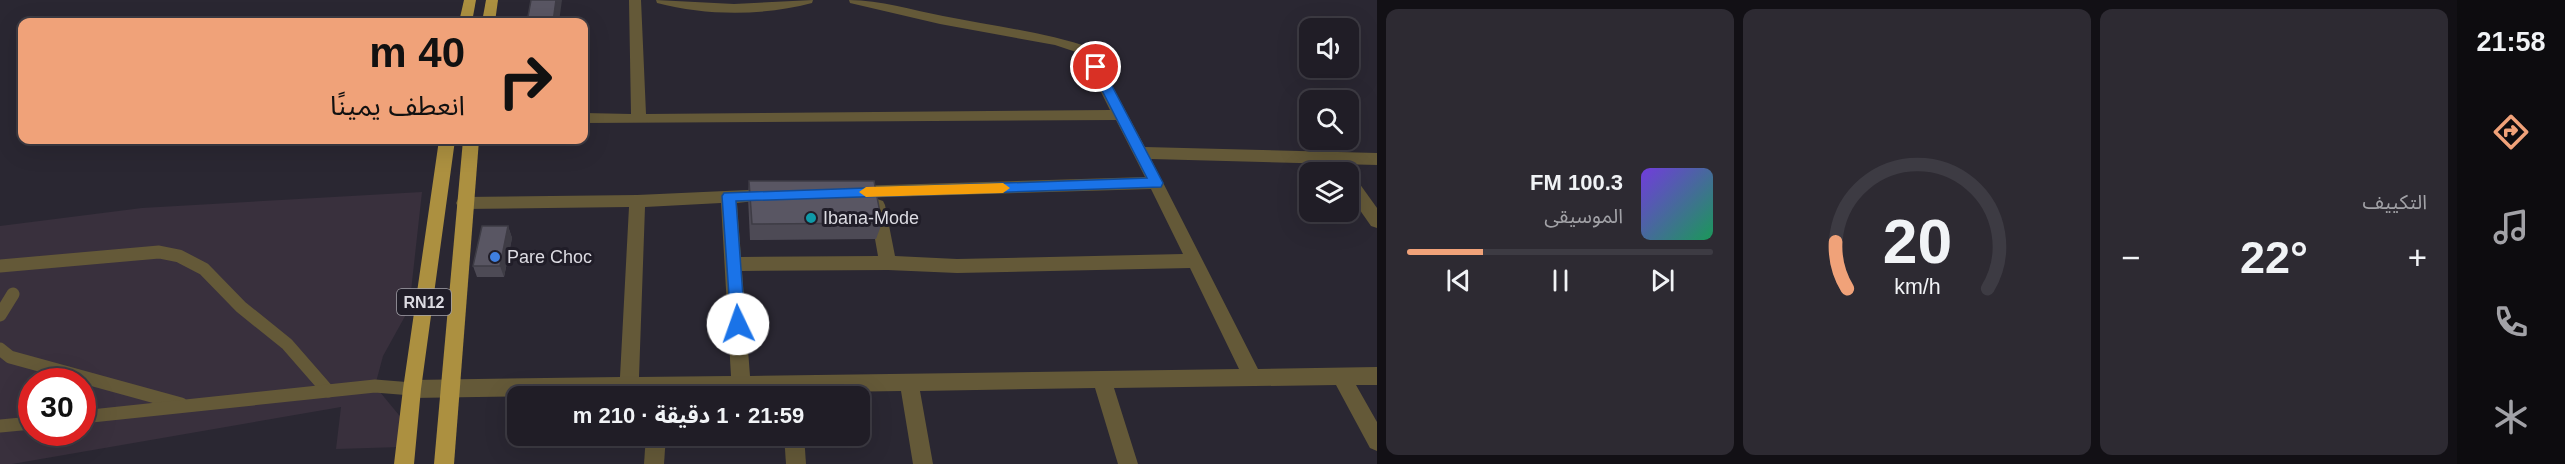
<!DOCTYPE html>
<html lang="ar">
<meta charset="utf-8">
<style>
:root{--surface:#201d26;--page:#2d2a32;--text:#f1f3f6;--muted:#a2a2a7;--line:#3d3b43;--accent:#f0a279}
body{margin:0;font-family:Helvetica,"Noto Sans Arabic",sans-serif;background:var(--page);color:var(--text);direction:rtl;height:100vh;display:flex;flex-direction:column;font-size:22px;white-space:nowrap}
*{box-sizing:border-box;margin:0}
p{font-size:20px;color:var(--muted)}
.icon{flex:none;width:33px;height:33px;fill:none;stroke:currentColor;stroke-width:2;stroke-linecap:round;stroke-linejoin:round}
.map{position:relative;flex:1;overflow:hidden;direction:ltr}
.side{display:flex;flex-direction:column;gap:9px;padding:9px;background:#121015;width:1080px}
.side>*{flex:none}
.hud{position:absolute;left:18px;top:18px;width:570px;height:126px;border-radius:12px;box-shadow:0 6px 24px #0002,0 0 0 2px var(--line);direction:rtl;background:#f0a279;color:#111;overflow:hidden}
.buttons{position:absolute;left:1299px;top:18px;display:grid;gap:12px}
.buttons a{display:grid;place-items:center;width:60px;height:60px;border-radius:12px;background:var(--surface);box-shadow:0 6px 24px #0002,0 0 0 2px var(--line);font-size:30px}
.speed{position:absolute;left:18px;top:368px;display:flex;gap:12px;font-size:30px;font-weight:700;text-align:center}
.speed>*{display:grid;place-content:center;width:78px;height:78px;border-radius:50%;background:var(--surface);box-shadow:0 6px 24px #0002,0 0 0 2px var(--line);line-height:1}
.speed .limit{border:9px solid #d22;background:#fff;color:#111}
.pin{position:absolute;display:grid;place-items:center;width:51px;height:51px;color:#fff;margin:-26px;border:3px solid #fff;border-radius:50%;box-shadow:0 2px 6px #0007}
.me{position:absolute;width:66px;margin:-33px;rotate:357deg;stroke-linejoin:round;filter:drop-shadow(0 0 4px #0008)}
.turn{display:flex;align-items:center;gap:21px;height:126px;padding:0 24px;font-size:27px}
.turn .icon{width:78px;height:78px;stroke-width:2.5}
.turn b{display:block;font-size:42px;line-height:51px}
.big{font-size:45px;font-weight:700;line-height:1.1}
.side .widget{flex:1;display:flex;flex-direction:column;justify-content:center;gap:9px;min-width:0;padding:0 21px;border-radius:12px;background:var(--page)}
.side .dial{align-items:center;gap:0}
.dial svg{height:156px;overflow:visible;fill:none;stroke:var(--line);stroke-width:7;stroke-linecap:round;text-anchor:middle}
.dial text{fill:var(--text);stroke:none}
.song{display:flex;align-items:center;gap:18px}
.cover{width:72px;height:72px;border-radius:9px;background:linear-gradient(135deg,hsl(260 70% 55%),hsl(150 70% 35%))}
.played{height:6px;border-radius:3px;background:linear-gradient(90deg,var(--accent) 25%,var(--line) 25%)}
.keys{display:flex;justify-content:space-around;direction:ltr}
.heat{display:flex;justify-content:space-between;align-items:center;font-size:33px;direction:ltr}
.side .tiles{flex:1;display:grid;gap:9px;grid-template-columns:repeat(3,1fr)}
.trip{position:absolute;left:507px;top:386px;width:363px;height:60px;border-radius:12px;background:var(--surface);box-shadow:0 6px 24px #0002,0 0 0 2px var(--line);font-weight:700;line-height:60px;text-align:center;direction:rtl}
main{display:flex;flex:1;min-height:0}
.dock{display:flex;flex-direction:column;width:108px;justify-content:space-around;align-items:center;background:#0d0c0f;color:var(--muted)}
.dock .icon{width:42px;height:42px}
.dock .selected{color:var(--accent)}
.dock b{font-size:27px;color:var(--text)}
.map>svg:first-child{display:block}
.industrial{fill:#39303d;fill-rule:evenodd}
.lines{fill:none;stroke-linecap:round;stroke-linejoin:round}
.service{stroke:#645938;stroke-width:13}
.minor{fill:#645938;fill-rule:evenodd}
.trunk{fill:#ac9040;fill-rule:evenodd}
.wall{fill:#4d4a55}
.shaded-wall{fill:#3e3c45}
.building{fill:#595663;stroke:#3e3c45;stroke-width:1.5}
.route{fill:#1a73e8;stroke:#114b97;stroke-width:1.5}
.slow{fill:#f59e0b}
.culture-dot{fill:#0f9aa8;stroke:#201d28;stroke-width:2}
.shop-dot{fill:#3f7fe0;stroke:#201d28;stroke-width:2}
.labels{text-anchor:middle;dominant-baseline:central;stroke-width:6;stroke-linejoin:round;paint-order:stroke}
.shield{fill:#201d28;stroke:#a4a2aa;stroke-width:1.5}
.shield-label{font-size:16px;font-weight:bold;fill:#dcdbe2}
.poi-label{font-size:18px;fill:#dcdbe2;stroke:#201d28;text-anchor:start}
</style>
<main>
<nav class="dock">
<b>21:58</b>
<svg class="icon selected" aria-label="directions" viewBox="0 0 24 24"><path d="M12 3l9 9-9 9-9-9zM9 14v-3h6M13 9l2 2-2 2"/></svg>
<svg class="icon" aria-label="music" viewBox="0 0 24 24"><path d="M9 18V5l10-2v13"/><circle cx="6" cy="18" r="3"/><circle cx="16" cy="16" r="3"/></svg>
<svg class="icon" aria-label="phone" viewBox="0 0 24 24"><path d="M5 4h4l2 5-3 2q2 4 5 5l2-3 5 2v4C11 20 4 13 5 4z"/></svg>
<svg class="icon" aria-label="climate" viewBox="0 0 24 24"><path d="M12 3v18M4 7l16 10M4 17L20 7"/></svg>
</nav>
<section class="side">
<div class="tiles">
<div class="widget"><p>التكييف</p>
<div class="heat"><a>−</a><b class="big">22°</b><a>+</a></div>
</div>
<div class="widget dial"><svg viewBox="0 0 100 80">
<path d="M14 69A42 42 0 1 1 86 69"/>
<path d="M14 69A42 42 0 0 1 8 45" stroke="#f0a279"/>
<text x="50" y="56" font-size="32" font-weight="700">20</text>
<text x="50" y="72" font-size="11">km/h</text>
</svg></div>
<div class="widget">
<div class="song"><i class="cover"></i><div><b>100.3 FM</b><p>الموسيقى</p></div></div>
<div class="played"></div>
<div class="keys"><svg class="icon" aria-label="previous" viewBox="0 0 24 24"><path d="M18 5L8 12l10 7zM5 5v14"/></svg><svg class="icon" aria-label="pause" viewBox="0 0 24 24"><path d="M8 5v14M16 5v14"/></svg><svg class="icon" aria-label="next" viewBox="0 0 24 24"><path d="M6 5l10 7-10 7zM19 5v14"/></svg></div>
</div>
</div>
</section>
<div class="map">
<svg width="1377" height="464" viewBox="0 0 1377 464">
<rect width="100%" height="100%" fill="#2a2732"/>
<path class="industrial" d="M 422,192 L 409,309 L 383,356 L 375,386 L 403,420 L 401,447 L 336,449 L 341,407 L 12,464 L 0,464 L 0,226 L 142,208 ZM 32,381 L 82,381 L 82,432 L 32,432 Z"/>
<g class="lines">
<g class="service">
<path d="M 0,266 L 159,252 L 179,256 L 204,269 L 241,307 L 287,344 L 328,391"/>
<path d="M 0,315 L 13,294"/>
<path d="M 0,349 L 10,357 L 181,404"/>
<path d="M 82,417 L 375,386 L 412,389"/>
<path d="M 0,426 L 32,423"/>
</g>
<g class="minor">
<path d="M 629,0 L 641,0 L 646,114 L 1110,110 L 1082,54 L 1055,45 L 940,24 L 850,3 L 849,0 C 881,0 911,10 943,16 C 993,26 1044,32 1092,48 L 1145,147 L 1377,153 L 1377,165 L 1151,159 L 1258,369 L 1377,367 L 1377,385 L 1356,385 L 1377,422 L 1377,451 L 1370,448 L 1336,385 L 1114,388 L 1138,464 L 1118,464 L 1095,388 L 920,391 L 933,464 L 913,464 L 901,391 L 412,398 L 405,395 L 403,389 L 405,383 L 412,380 L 620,377 L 629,207 L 464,209 L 458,207 L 456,203 L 458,199 L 464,197 L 637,195 L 768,189 L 774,191 L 776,195 L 774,199 L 737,203 L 741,257 L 878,256 L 869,205 L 871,201 L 877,199 L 883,201 L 885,205 L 895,256 L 957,259 L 1183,254 L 1151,189 L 854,198 L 848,196 L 846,192 L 848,188 L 854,186 L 1145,177 L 1116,120 L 584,123 L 584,113 L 631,114 ZM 721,203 L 731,376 L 639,377 L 645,207 ZM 1190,268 L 1239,369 L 750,376 L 742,271 L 888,270 L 957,273 Z"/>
<path d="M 656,0 L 734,4 L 813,0 L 812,3 C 763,16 707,16 657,3 Z"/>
<path d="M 1348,174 L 1354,176 L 1377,208 L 1377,228 L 1371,226 L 1348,193 Z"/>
<path d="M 646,435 L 666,435 L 664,464 L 644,464 Z"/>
<path d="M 784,435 L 804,435 L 806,464 L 786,464 Z"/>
</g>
<g class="trunk">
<path d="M 464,0 L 476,0 L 472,22 L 459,22 Z"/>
<path d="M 486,0 L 498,0 L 495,22 L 482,22 Z"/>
<path d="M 439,140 L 455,140 L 421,389 L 414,464 L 394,464 L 403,389 Z"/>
<path d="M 463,140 L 479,140 L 454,464 L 434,464 Z"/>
</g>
</g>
<g class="wall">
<path d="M 749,181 L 882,223 L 876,239 L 750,240 L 748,197 Z"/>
<path d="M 508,226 L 512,238 L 504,277 L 477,277 L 473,266 Z"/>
</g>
<g class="shaded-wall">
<path d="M 556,0 L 562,0 L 559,22 L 553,22 Z"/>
<path d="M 508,226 L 512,238 L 504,277 L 500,266 Z"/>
</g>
<g class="building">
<path d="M 531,0 L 556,0 L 553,22 L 527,22 Z"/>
<path d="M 749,181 L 874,181 L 882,223 L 752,224 Z"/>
<path d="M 482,226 L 508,226 L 500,266 L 473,266 Z"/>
</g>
<path class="route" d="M 1096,63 L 1102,67 L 1163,183 L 1161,187 L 736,201 L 745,324 L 743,329 L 738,331 L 733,329 L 731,324 L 722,196 L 724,193 L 1147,178 L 1090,67 Z"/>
<path class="slow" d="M 1003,183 L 1010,188 L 1003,193 L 866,197 L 859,192 L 866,187 Z"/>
<circle class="culture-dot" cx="811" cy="218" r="6"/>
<circle class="shop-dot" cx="495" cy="257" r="6"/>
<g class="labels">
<rect class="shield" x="397" y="289" width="54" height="26" rx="4.5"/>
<g class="shield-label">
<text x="424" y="302">RN12</text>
</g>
<g class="poi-label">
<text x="823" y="218">Ibana-Mode</text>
<text x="507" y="257">Pare Choc</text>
</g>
</g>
</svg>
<div class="buttons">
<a><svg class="icon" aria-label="sound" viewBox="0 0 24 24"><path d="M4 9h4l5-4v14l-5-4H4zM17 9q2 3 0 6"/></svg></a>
<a><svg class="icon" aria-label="search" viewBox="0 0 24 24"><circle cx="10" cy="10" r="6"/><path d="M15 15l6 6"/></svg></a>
<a><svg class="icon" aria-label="layers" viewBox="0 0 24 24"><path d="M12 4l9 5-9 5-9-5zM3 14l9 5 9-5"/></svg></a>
</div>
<div class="speed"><div class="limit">30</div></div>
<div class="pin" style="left:1096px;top:67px;background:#d93025"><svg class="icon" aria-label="arrive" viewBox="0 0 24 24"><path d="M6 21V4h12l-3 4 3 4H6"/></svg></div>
<svg class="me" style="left:738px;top:324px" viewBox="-20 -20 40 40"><circle r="19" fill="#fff"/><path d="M0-13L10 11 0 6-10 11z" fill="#1a73e8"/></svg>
<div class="trip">21:59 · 1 دقيقة · 210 m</div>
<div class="hud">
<div class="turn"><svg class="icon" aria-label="right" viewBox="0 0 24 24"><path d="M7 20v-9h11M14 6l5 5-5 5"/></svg><div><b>40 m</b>انعطف يمينًا</div></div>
</div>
</div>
</main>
